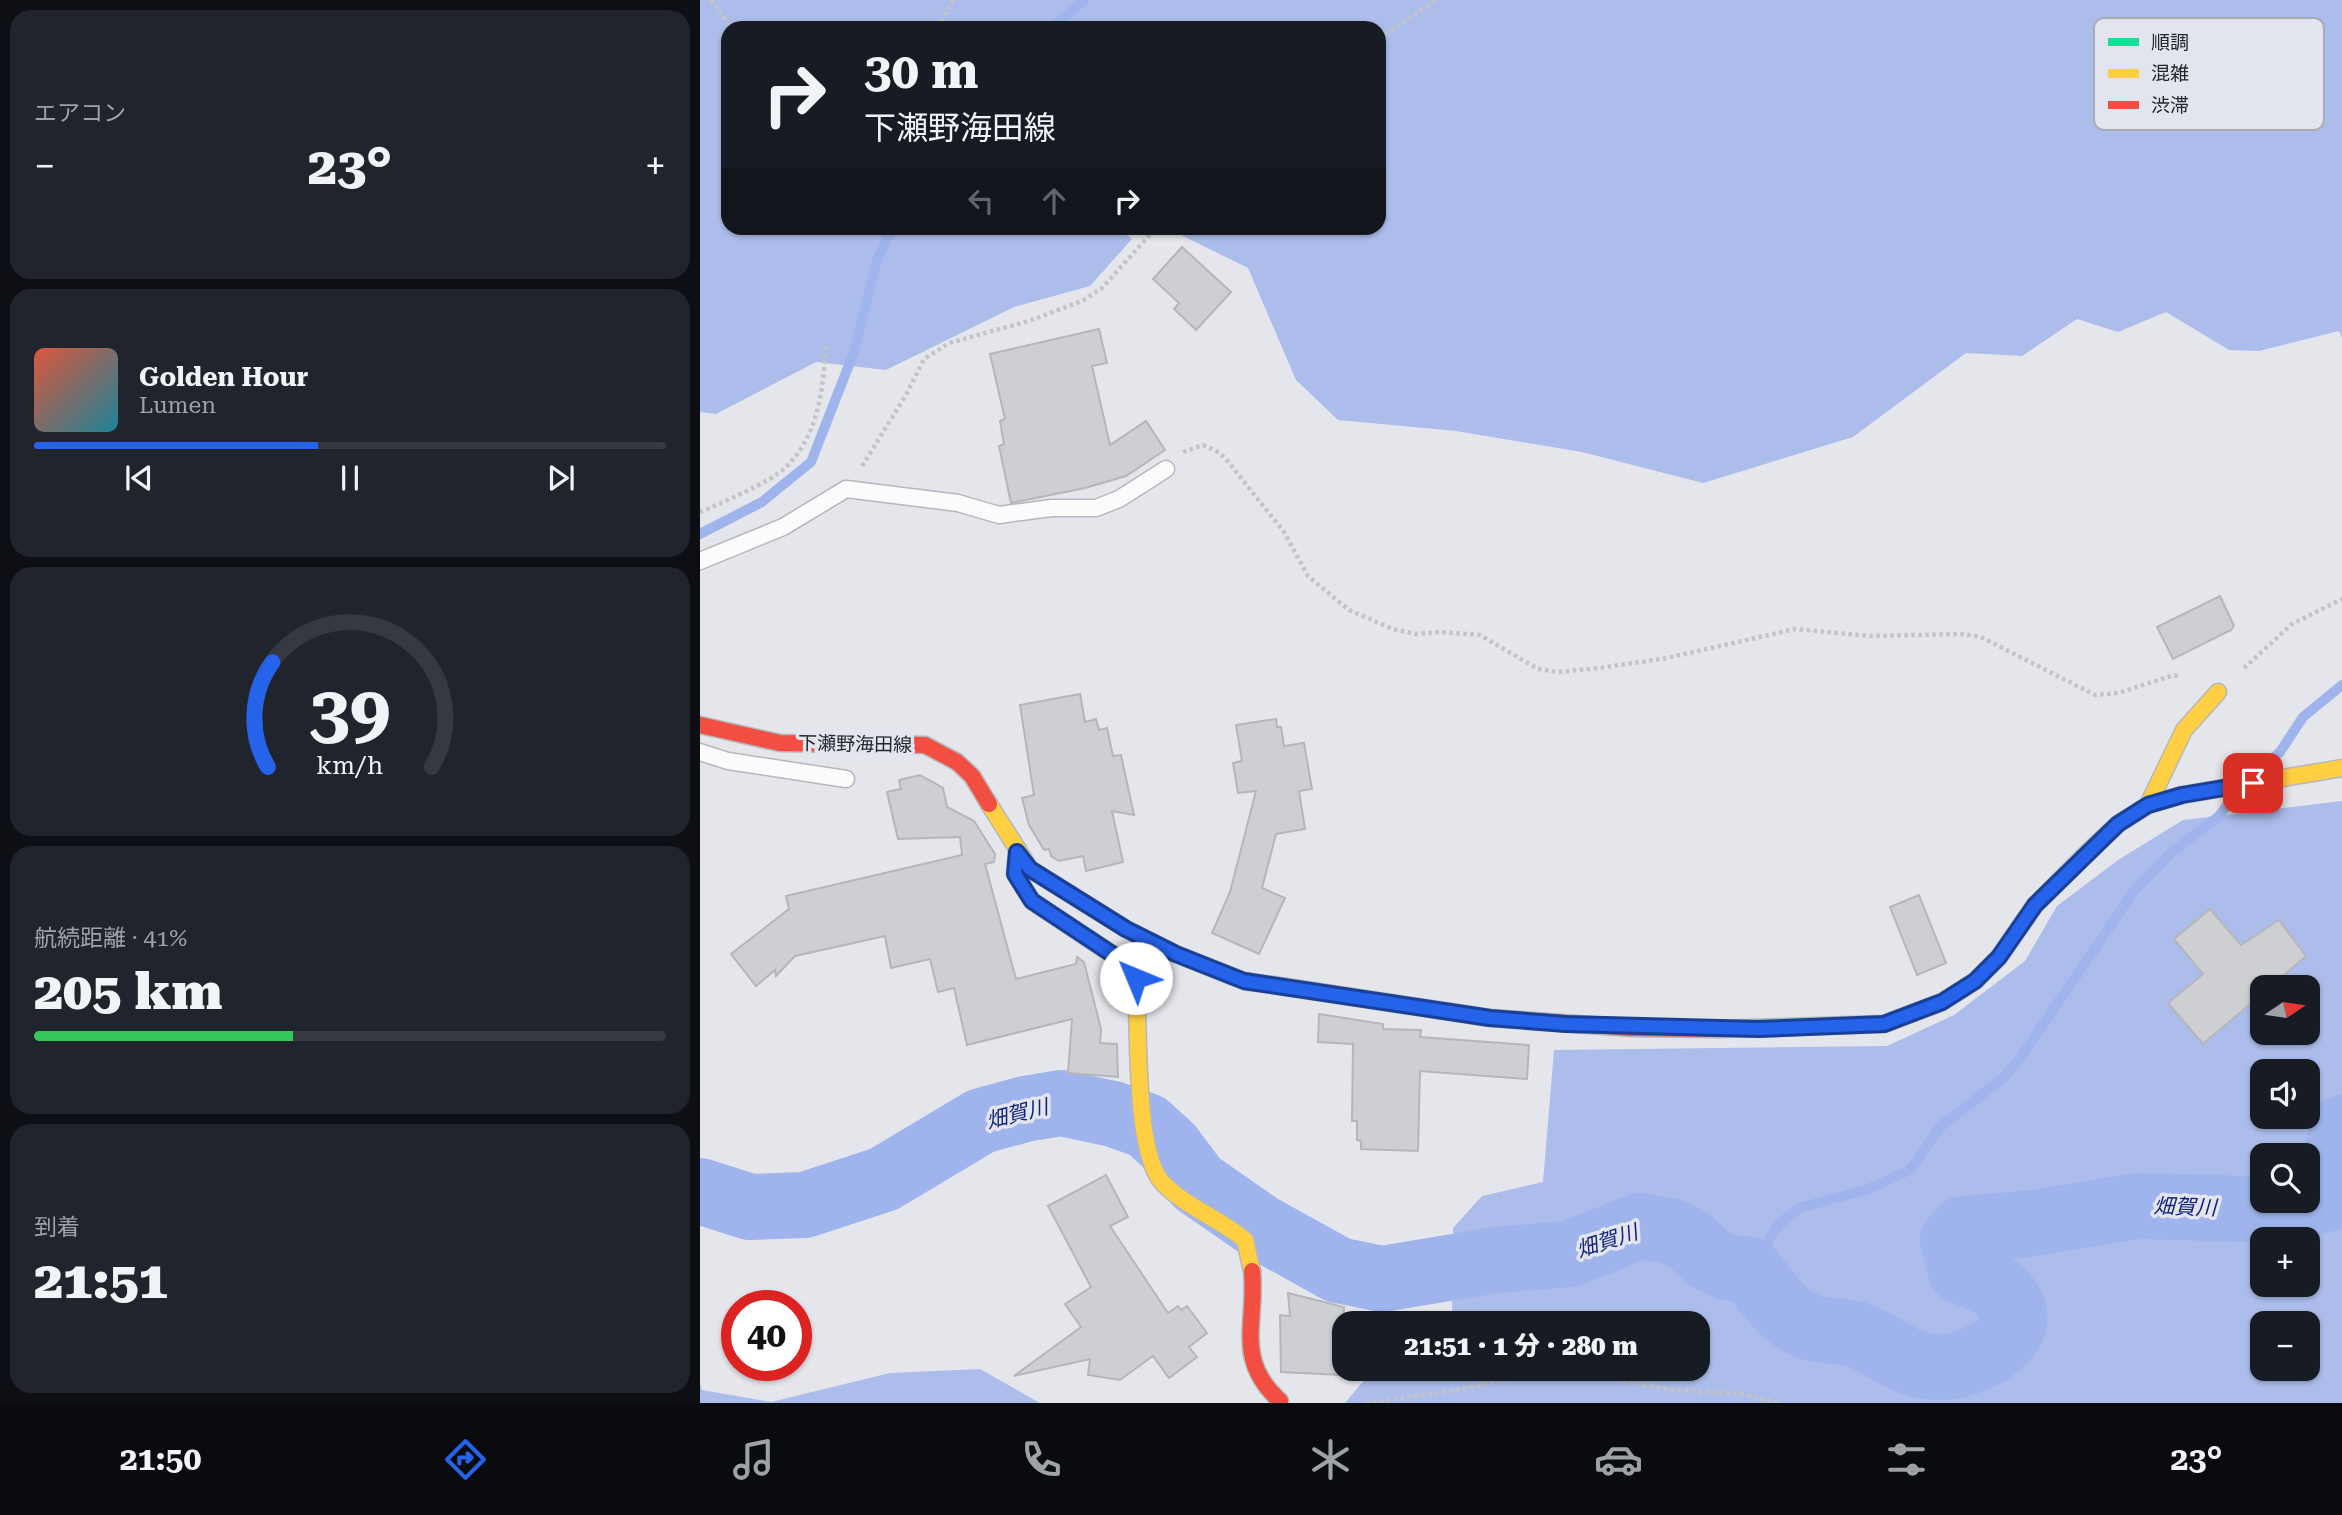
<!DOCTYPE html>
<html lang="ja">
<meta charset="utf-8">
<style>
:root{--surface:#171b24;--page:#20242c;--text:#f1f3f6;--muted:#9ea1a6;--line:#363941;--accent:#2563eb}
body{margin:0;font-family:"Roboto Serif","Noto Sans JP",serif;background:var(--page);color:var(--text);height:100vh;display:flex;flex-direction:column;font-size:26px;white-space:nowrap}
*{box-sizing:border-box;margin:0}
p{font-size:23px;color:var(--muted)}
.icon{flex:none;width:38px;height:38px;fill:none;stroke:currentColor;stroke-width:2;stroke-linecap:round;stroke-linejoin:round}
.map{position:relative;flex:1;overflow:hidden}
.drawer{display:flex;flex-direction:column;gap:10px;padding:10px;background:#0d0f14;width:700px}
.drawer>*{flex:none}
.top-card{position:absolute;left:21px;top:21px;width:665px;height:214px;border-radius:21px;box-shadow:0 2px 5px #0004;background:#171b24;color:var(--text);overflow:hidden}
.needle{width:46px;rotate:77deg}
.fabs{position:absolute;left:1550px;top:975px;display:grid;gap:14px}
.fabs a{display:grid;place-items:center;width:70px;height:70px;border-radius:14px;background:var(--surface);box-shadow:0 2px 5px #0004;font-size:35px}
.speed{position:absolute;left:21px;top:1290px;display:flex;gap:14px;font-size:35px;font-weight:700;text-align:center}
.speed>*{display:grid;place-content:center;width:91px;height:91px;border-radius:50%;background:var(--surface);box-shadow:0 2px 5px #0004;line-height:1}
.speed .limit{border:10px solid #d22;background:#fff;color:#111}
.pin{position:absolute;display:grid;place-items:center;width:60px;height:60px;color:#fff;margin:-30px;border-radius:14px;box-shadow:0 4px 10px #0006}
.me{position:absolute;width:77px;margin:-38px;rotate:315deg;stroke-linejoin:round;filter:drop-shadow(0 0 5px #0008)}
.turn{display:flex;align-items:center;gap:24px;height:147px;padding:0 28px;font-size:32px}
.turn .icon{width:91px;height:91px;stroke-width:2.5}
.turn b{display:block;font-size:49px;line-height:60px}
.lanes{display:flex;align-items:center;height:66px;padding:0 28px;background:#0003;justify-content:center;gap:35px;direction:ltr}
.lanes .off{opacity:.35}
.big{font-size:52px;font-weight:800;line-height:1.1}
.drawer .tile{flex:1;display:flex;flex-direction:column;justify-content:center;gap:10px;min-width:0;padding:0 24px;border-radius:21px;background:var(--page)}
.drawer .dial{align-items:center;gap:0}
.dial svg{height:182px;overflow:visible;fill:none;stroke:var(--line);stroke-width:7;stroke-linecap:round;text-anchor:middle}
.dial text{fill:var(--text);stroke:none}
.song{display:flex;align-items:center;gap:21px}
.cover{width:84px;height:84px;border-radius:10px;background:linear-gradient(135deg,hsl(10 70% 55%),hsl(190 70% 35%))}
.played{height:7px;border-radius:4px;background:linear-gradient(90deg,var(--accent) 45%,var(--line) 45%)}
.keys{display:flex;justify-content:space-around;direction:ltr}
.heat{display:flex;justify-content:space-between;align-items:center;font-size:38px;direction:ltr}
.charge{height:10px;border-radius:5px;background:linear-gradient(90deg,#34c759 41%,var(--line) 0)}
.trip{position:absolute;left:632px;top:1311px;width:378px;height:70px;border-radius:21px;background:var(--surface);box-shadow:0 2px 5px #0004;font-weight:800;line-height:70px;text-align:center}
.menu{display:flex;height:112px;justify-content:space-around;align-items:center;background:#090b0e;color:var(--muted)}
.menu .icon{width:49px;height:49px}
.menu .selected{color:var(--accent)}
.menu b{font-size:32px;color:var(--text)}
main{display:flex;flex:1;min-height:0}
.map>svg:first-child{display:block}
.forest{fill:#acbdeb;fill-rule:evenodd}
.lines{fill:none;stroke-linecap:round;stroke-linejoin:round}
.stream{stroke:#9fb4ec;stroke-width:10}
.river{stroke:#9fb4ec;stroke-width:66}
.building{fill:#cecfd3;stroke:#b5b6ba;stroke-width:2}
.lane-casing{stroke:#b6b7bb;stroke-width:19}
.fast-casing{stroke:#b6b7bb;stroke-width:19}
.slow-casing{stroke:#b6b7bb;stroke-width:19}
.jam-casing{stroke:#b6b7bb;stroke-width:19}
.path{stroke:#c2c4c6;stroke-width:4.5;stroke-dasharray:3.5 3.5;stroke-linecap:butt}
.lane{stroke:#fbfbfc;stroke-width:16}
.fast{stroke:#16e098;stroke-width:16}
.slow{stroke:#ffcf43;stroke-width:16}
.jam{stroke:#f24e42;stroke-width:16}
.route-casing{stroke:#184099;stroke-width:18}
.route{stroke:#2563eb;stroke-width:12}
.labels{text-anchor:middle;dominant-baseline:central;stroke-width:7;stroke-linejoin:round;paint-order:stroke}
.street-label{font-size:19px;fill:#242629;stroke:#e2e5ee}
.water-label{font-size:21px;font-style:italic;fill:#11227b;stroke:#e2e5ee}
.key{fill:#e2e5ee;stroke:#a9acb3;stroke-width:2}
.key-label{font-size:19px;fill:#242629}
</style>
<main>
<section class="drawer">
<div class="tile"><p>エアコン</p>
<div class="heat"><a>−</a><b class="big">23°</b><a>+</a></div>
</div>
<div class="tile">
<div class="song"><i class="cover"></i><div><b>Golden Hour</b><p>Lumen</p></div></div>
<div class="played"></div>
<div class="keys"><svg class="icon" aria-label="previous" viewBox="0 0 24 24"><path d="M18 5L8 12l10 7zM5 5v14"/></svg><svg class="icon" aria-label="pause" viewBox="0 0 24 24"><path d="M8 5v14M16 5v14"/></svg><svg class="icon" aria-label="next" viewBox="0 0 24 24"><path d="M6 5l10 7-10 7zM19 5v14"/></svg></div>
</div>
<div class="tile dial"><svg viewBox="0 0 100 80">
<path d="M14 69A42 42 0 1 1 86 69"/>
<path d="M14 69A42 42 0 0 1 16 23" stroke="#2563eb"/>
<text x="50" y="56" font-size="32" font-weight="700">39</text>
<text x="50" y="72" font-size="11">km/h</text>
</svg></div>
<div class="tile"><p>航続距離 · 41%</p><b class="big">205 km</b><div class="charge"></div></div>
<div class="tile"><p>到着</p><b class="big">21:51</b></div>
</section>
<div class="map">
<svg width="1642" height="1403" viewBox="0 0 1642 1403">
<rect width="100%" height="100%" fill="#e5e6eb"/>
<g class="forest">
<path d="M 0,0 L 1642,0 L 1642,338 L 1639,331 L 1559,351 L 1529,350 L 1466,312 L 1418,332 L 1377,319 L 1322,356 L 1266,353 L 1153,437 L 1003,483 L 882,452 L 756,431 L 638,420 L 596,380 L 548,268 L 481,235 L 488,228 L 679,228 L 679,28 L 28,28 L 28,228 L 419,228 L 432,239 L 390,286 L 314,307 L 186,370 L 116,362 L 16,414 L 0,412 Z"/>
<path d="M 1642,801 L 1642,1403 L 645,1403 L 670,1373 L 678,1369 L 998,1368 L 998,1323 L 752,1323 L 753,1228 L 782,1196 L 843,1182 L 854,1050 L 1187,1046 L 1254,1015 L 1325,961 L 1357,906 L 1418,860 L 1483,820 ZM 1563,987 L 1608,987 L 1608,1032 L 1563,1032 ZM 1563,1071 L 1608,1071 L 1608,1116 L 1563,1116 ZM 1563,1155 L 1608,1155 L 1608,1200 L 1563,1200 ZM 1563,1239 L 1608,1239 L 1608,1284 L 1563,1284 ZM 1563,1323 L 1608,1323 L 1608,1368 L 1563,1368 Z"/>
<path d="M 280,1369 L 340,1403 L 0,1403 L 0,1383 L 2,1390 L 71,1402 L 190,1373 Z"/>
</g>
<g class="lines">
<g class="stream">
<path d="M 352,28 L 384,0"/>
<path d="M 0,534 L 62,502 L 111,462 L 154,352 L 177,260 L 192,228"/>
<path d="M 1563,768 L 1580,752 L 1603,717 L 1642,685"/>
<path d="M 1050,1270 L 1078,1225 L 1099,1208 L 1169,1189 L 1211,1169 L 1240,1127 L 1303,1078 L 1321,1057 L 1434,891 L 1472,852 L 1519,816 L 1533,797"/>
</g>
<path class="river" d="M 0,1191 L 50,1207 L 105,1205 L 184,1179 L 281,1121 L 325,1109 L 361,1103 L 413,1114 L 447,1126 L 470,1147 L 497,1183 L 562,1228 L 638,1270 L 682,1279 L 796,1260 L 870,1254 L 940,1226 L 971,1231 L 989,1240 L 1008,1258 L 1026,1267 L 1050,1270 C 1065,1290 1083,1317 1107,1326 C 1122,1332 1140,1330 1155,1334 C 1186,1344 1203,1367 1239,1367 C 1276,1367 1345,1331 1299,1290 C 1289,1281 1274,1276 1261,1271 L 1253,1240 L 1263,1229 L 1327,1224 L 1438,1206 L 1549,1209 L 1612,1203 L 1626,1199 L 1630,1193 L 1642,1128"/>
</g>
<g class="building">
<path d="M 482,247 L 531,292 L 496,330 L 474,309 L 479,303 L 453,279 Z"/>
<path d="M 399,329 L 407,363 L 392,366 L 410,445 L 446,421 L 465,450 L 426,476 L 385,488 L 311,503 L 299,446 L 304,444 L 300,421 L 305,419 L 290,354 Z"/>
<path d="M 1520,596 L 1534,626 L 1531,630 L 1473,659 L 1457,627 Z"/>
<path d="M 380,694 L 385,722 L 396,719 L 399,730 L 407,728 L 413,756 L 421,755 L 434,815 L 412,811 L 423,862 L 386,871 L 383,856 L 359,861 L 351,856 L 349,849 L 344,850 L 329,825 L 322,798 L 334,795 L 320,705 Z"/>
<path d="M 576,719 L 577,727 L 581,727 L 584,746 L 604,743 L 612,789 L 599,791 L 605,829 L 576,834 L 562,888 L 585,898 L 559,954 L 512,933 L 530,892 L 556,791 L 538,793 L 533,763 L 542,761 L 536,725 Z"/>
<path d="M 220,775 L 243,788 L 247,807 L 274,821 L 295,854 L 294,862 L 285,864 L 316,979 L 376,964 L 377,957 L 384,962 L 401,1029 L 400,1043 L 417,1044 L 418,1077 L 368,1073 L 372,1019 L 267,1045 L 254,988 L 238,992 L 230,959 L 191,968 L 185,936 L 95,956 L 76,976 L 75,970 L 56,986 L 31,954 L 89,909 L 86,896 L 262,855 L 260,837 L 198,839 L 187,792 L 201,789 L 199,780 Z"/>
<path d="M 1219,895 L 1246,963 L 1217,975 L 1190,907 Z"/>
<path d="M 1510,909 L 1541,945 L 1579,920 L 1606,956 L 1570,987 L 1563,987 L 1563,993 L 1503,1044 L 1468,1003 L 1503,974 L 1474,939 Z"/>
<path d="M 619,1014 L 683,1024 L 683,1029 L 721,1030 L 720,1037 L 829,1045 L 827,1079 L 720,1071 L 718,1151 L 661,1149 L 661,1141 L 657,1140 L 657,1121 L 652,1121 L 653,1044 L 618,1042 Z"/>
<path d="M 406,1175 L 428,1217 L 410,1226 L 468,1313 L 478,1306 L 481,1310 L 487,1306 L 507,1333 L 489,1347 L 497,1357 L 469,1378 L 453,1356 L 420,1380 L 388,1375 L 390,1359 L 314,1376 L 381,1327 L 365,1304 L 391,1287 L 348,1206 Z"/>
<path d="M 588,1293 L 644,1307 L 641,1375 L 581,1372 L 580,1315 L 590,1316 Z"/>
</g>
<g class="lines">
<defs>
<g id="lane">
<path d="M 0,561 L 83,527 L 146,489 L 258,503 L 299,515 L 351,508 L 396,508 L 419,499 L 466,469"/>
<path d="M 0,752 L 28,761 L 146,779"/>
</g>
<path id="fast" d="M 1018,1029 L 1184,1024 L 1242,1002 L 1275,981 L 1299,957 L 1335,905 L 1388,852"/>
<g id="slow">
<path d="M 289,804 L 330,869 L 426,929 L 476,954 L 544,981 L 586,987"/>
<path d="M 1448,805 L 1484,730 L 1518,692"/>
<path d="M 317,852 L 315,874 L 332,901 L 427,964 L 436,978 C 439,1022 434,1152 462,1182 C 485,1207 519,1218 545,1240 L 552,1271"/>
<path d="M 1388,852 L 1418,824 L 1448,805 L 1482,795 L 1642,768"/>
</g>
<g id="jam">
<path d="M 0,725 L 80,743 L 225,745 L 257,762 L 272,776 L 289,804"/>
<path d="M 586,987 L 790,1018 L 933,1028 L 1018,1029"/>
<path d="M 552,1271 C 557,1324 534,1359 580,1401"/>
</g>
</defs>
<use href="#lane" class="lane-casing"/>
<use href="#fast" class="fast-casing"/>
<use href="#slow" class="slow-casing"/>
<use href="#jam" class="jam-casing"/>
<g class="path">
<path d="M 11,0 L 32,28"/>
<path d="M 238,28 L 253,0"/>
<path d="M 679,38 L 737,0"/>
<path d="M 483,452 L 503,445 L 520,453 L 530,464 L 584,532 L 608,576 L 649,610 L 693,629 L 716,634 L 740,632 L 780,635 L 838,669 L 858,672 L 900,668 L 967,658 L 1095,629 L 1170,636 L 1262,634 L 1281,637 L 1395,695 L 1418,693 L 1474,675 L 1481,677"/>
<path d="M 162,466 L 206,395 L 224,359 L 249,343 L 329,321 L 382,301 L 402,288 L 456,228"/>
<path d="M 0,512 C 20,504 72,481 86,467 C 119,435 123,388 126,346"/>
<path d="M 1544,668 L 1592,624 L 1642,599"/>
<path d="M 666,1403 L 757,1390 L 811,1378 L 908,1377 L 972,1390 L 1044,1394 L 1078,1403"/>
</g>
<use href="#lane" class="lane"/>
<use href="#fast" class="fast"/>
<use href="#slow" class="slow"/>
<use href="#jam" class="jam"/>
</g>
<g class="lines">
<defs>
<path id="route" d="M 436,978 L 427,964 L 332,901 L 315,874 L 317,852 L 330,869 L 426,929 L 476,954 L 544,981 L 790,1018 L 866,1024 L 1059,1029 L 1184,1024 L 1242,1002 L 1275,981 L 1299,957 L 1335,905 L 1418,824 L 1448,805 L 1482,795 L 1553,783"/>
</defs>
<use href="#route" class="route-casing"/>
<use href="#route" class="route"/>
</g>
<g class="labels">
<g class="street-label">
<text transform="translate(155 744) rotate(1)">下瀬野海田線</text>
</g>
<g class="water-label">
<text transform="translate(317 1114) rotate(-14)">畑賀川</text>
<text transform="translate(1485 1207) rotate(2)">畑賀川</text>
<text transform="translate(907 1241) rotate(-18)">畑賀川</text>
</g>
</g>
<rect x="1394" y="18" width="230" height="112" rx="10" class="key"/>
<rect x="1408" y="38" width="31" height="8" fill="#16e098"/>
<rect x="1408" y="69" width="31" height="9" fill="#ffcf43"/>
<rect x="1408" y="101" width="31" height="8" fill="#f24e42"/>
<g class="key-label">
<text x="1451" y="49">順調</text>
<text x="1451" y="80">混雑</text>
<text x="1451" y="112">渋滞</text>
</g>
</svg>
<div class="fabs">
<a><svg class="needle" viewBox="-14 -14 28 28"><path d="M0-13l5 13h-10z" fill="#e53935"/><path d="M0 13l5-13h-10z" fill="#9ea1a6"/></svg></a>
<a><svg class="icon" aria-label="sound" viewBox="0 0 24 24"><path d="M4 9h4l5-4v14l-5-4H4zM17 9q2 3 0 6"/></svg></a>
<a><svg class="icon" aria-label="search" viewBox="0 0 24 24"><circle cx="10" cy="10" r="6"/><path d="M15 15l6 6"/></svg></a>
<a>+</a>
<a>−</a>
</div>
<div class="speed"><div class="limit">40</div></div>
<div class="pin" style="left:1553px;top:783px;background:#d93025"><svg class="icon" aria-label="arrive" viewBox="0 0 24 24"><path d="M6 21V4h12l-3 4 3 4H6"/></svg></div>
<svg class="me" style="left:436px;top:978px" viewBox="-20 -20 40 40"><circle r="19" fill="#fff"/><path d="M0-13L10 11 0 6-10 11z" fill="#2563eb"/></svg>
<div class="trip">21:51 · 1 分 · 280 m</div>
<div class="top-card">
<div class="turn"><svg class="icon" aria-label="right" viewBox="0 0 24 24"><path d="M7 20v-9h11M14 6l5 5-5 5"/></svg><div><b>30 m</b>下瀬野海田線</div></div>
<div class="lanes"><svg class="icon off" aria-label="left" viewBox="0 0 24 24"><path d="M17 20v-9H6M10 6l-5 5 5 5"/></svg><svg class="icon off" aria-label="ahead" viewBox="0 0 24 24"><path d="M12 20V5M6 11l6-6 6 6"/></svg><svg class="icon" aria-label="right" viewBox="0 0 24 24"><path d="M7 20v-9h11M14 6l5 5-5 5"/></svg></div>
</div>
</div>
</main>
<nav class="menu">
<b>21:50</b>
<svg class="icon selected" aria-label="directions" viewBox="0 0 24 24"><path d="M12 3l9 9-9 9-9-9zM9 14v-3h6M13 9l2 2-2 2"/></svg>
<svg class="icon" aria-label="music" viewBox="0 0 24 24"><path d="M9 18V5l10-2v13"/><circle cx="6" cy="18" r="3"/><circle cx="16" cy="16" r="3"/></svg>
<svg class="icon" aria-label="phone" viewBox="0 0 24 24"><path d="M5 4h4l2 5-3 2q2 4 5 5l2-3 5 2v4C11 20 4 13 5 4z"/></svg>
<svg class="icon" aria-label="climate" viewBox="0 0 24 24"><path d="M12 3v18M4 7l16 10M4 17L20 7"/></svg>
<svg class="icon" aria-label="car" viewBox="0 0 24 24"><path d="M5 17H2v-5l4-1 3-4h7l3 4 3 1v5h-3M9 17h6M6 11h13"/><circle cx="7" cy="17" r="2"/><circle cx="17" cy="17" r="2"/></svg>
<svg class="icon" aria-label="filters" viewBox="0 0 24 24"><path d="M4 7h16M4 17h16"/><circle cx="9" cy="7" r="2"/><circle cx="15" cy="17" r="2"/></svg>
<b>23°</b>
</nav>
